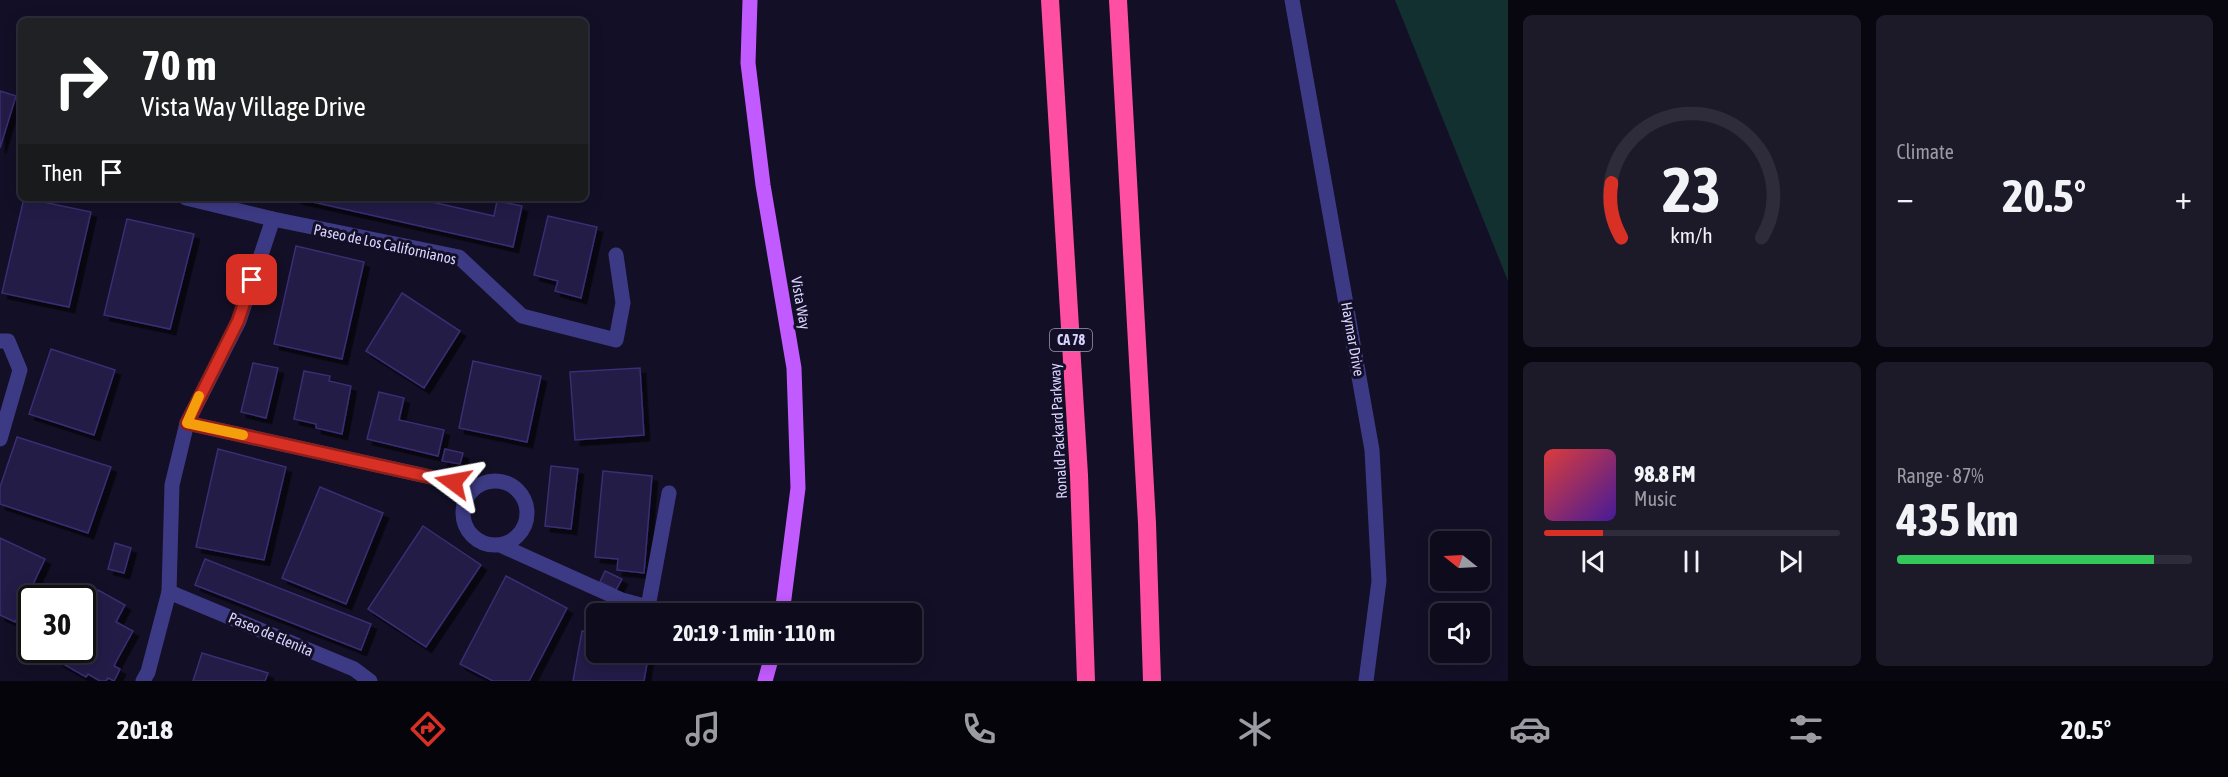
<!DOCTYPE html>
<meta charset="utf-8">
<style>
:root{--surface:#0e0b1c;--page:#1c1929;--text:#f1f3f6;--muted:#9b9ba3;--line:#2e2b3b;--accent:#d93025}
body{margin:0;font-family:"Asap Condensed",sans-serif;background:var(--page);color:var(--text);height:100vh;display:flex;flex-direction:column;font-size:22px;white-space:nowrap}
*{box-sizing:border-box;margin:0}
p{font-size:20px;color:var(--muted)}
.icon{flex:none;width:33px;height:33px;fill:none;stroke:currentColor;stroke-width:2;stroke-linecap:round;stroke-linejoin:round}
.map{position:relative;flex:1;overflow:hidden}
.panel{display:flex;flex-direction:column;gap:15px;padding:15px;background:#08060f;width:720px}
.panel>*{flex:none}
.banner{position:absolute;left:18px;top:18px;width:570px;height:183px;border-radius:9px;box-shadow:0 3px 15px #0003,0 0 0 2px var(--line);background:#202124;color:#fff;overflow:hidden}
.needle{width:39px;rotate:288deg}
.controls{position:absolute;left:1430px;top:531px;display:grid;gap:12px}
.controls a{display:grid;place-items:center;width:60px;height:60px;border-radius:9px;background:var(--surface);box-shadow:0 3px 15px #0003,0 0 0 2px var(--line);font-size:30px}
.speed{position:absolute;left:18px;top:585px;display:flex;gap:12px;font-size:30px;font-weight:700;text-align:center}
.speed>*{display:grid;place-content:center;width:78px;height:78px;border-radius:50%;background:var(--surface);box-shadow:0 3px 15px #0003,0 0 0 2px var(--line);line-height:1}
.speed .limit{border:3px solid #111;border-radius:9px;background:#fff;color:#111}
.pin{position:absolute;display:grid;place-items:center;width:51px;height:51px;color:#fff;margin:-26px;border-radius:12px;box-shadow:0 3px 9px #0006}
.me{position:absolute;width:66px;margin:-33px;rotate:283deg;stroke-linejoin:round;filter:drop-shadow(0 0 4px #0008)}
.turn{display:flex;align-items:center;gap:21px;height:126px;padding:0 24px;font-size:27px}
.turn .icon{width:78px;height:78px;stroke-width:2.5}
.turn b{display:block;font-size:42px;line-height:51px}
.then{display:flex;align-items:center;height:57px;padding:0 24px;background:#0003;gap:12px;font-size:22px}
.big{font-size:45px;font-weight:700;line-height:1.1}
.panel .widget{flex:1;display:flex;flex-direction:column;justify-content:center;gap:9px;min-width:0;padding:0 21px;border-radius:9px;background:var(--page)}
.panel .dial{align-items:center;gap:0}
.dial svg{height:156px;overflow:visible;fill:none;stroke:var(--line);stroke-width:7;stroke-linecap:round;text-anchor:middle}
.dial text{fill:var(--text);stroke:none}
.song{display:flex;align-items:center;gap:18px}
.cover{width:72px;height:72px;border-radius:9px;background:linear-gradient(135deg,hsl(0 70% 55%),hsl(260 70% 35%))}
.played{height:6px;border-radius:3px;background:linear-gradient(90deg,var(--accent) 20%,var(--line) 20%)}
.keys{display:flex;justify-content:space-around;direction:ltr}
.heat{display:flex;justify-content:space-between;align-items:center;font-size:33px;direction:ltr}
.charge{height:9px;border-radius:4px;background:linear-gradient(90deg,#34c759 87%,var(--line) 0)}
.panel .tiles{flex:1;display:grid;gap:15px;grid-template-columns:repeat(2,1fr)}
.trip{position:absolute;left:586px;top:603px;width:336px;height:60px;border-radius:9px;background:var(--surface);box-shadow:0 3px 15px #0003,0 0 0 2px var(--line);font-weight:700;line-height:60px;text-align:center}
.dock{display:flex;height:96px;justify-content:space-around;align-items:center;background:#06040b;color:var(--muted)}
.dock .icon{width:42px;height:42px}
.dock .selected{color:var(--accent)}
.dock b{font-size:27px;color:var(--text)}
main{display:flex;flex:1;min-height:0}
.map>svg:first-child{display:block}
.green{fill:#12302f}
.building{fill:#241b47;stroke:#3b2d73;stroke-width:1.5;filter:url(#shadow)}
.lines{fill:none;stroke-linecap:round;stroke-linejoin:round}
.minor{stroke:#3d3a85;stroke-width:15}
.major{stroke:#c25bff;stroke-width:15}
.highway{stroke:#ff4fa3;stroke-width:18}
.route-casing{stroke:#8d1f18;stroke-width:15}
.route{stroke:#d93025;stroke-width:10}
.slow{stroke:#f59e0b;stroke-width:10}
.labels{text-anchor:middle;dominant-baseline:central;stroke-width:6;stroke-linejoin:round;paint-order:stroke}
.shield{fill:#130f26;stroke:#9e99be;stroke-width:1.5}
.shield-label{font-size:14px;font-weight:bold;fill:#d9d4ff}
.street-label{font-size:15px;fill:#d9d4ff;stroke:#130f26}
</style>
<main>
<div class="map">
<svg width="1508" height="681" viewBox="0 0 1508 681">
<defs>
<filter id="shadow"><feDropShadow dx="5.5" dy="5.5" stdDeviation="0" flood-color="#0009"/></filter>
</defs>
<rect width="100%" height="100%" fill="#130f26"/>
<path class="green" d="M 1395,0 L 1508,0 L 1508,281 Z"/>
<g class="building">
<path d="M 0,91 L 16,96 L 0,148 Z"/>
<path d="M 24,198 L 91,212 L 69,307 L 2,293 Z"/>
<path d="M 295,198 L 414,198 L 494,216 L 497,201 L 522,206 L 513,247 Z"/>
<path d="M 548,216 L 597,227 L 581,298 L 555,291 L 558,281 L 534,275 Z"/>
<path d="M 127,219 L 194,234 L 170,329 L 104,315 Z"/>
<path d="M 296,246 L 364,262 L 342,359 L 274,344 Z"/>
<path d="M 402,293 L 460,331 L 424,388 L 366,351 Z"/>
<path d="M 51,349 L 115,370 L 94,435 L 29,414 Z"/>
<path d="M 473,361 L 541,376 L 527,442 L 459,428 Z"/>
<path d="M 253,363 L 278,368 L 266,418 L 241,412 Z"/>
<path d="M 640,368 L 644,435 L 575,440 L 570,372 Z"/>
<path d="M 304,371 L 330,376 L 329,381 L 351,386 L 342,434 L 316,428 L 316,424 L 294,419 Z"/>
<path d="M 379,392 L 404,398 L 399,420 L 444,430 L 438,456 L 367,439 Z"/>
<path d="M 17,437 L 111,467 L 88,533 L 0,504 L 0,487 Z"/>
<path d="M 218,449 L 286,467 L 264,560 L 196,547 Z"/>
<path d="M 445,449 L 463,453 L 460,464 L 442,461 Z"/>
<path d="M 551,466 L 578,469 L 571,529 L 545,526 Z"/>
<path d="M 603,471 L 652,476 L 644,573 L 617,570 L 618,559 L 595,557 Z"/>
<path d="M 320,487 L 383,513 L 346,604 L 282,578 Z"/>
<path d="M 423,526 L 481,565 L 426,647 L 368,609 Z"/>
<path d="M 0,538 L 45,559 L 15,622 L 0,615 Z"/>
<path d="M 115,543 L 131,548 L 124,573 L 108,569 Z"/>
<path d="M 205,559 L 371,624 L 361,650 L 195,585 Z"/>
<path d="M 605,571 L 622,579 L 616,590 L 600,582 Z"/>
<path d="M 506,576 L 567,608 L 529,681 L 493,681 L 460,664 Z"/>
<path d="M 98,590 L 125,605 L 116,622 L 133,631 L 117,660 L 114,666 L 120,669 L 114,681 L 108,678 L 106,681 L 100,681 L 88,674 L 86,677 L 58,661 L 65,650 L 82,650 L 82,618 Z"/>
<path d="M 582,631 L 597,633 L 597,652 L 649,652 L 644,681 L 573,681 Z"/>
<path d="M 202,653 L 268,673 L 265,681 L 193,681 Z"/>
</g>
<g class="lines">
<g class="minor">
<path d="M 1292,0 L 1372,450 L 1379,581 L 1366,681"/>
<path d="M 186,198 L 273,219 L 459,257 L 522,316 L 616,340 L 623,303 L 616,255"/>
<path d="M 0,341 L 8,341 L 20,370 L 0,439"/>
<path d="M 187,423 L 476,487"/>
<circle cx="495" cy="513" r="32"/>
<path d="M 500,545 L 622,600 L 648,607 L 669,493"/>
<path d="M 169,592 L 354,669 L 370,681"/>
<path d="M 143,681 L 148,672 L 169,592 L 172,485 L 187,423 L 239,321 L 273,219"/>
</g>
<g class="major">
<path d="M 750,0 L 748,63 L 763,185 L 794,368 L 798,488 L 782,614"/>
<path d="M 765,681 L 773,652"/>
</g>
<g class="highway">
<path d="M 1050,0 L 1079,475 L 1086,681"/>
<path d="M 1118,0 L 1147,523 L 1152,681"/>
</g>
</g>
<g class="lines">
<defs>
<path id="route" d="M 252,280 L 238,321 L 187,423 L 453,482"/>
</defs>
<use href="#route" class="route-casing"/>
<use href="#route" class="route"/>
<path class="slow" d="M 199,396 L 187,423 L 243,435"/>
</g>
<g class="labels">
<rect class="shield" x="1050" y="329" width="42" height="22" rx="4.5"/>
<g class="shield-label">
<text x="1071" y="340">CA 78</text>
</g>
<g class="street-label">
<text transform="translate(385 244) rotate(12)">Paseo de Los Californianos</text>
<text transform="translate(801 303) rotate(80)">Vista Way</text>
<text transform="translate(1353 339) rotate(80)">Haymar Drive</text>
<text transform="translate(1058 431) rotate(-93)">Ronald Packard Parkway</text>
<text transform="translate(271 634) rotate(23)">Paseo de Elenita</text>
</g>
</g>
</svg>
<div class="controls">
<a><svg class="needle" viewBox="-14 -14 28 28"><path d="M0-13l5 13h-10z" fill="#e53935"/><path d="M0 13l5-13h-10z" fill="#9b9ba3"/></svg></a>
<a><svg class="icon" aria-label="sound" viewBox="0 0 24 24"><path d="M4 9h4l5-4v14l-5-4H4zM17 9q2 3 0 6"/></svg></a>
</div>
<div class="speed"><div class="limit">30</div></div>
<div class="pin" style="left:252px;top:280px;background:#d93025"><svg class="icon" aria-label="arrive" viewBox="0 0 24 24"><path d="M6 21V4h12l-3 4 3 4H6"/></svg></div>
<svg class="me" style="left:453px;top:482px" viewBox="-20 -20 40 40"><path d="M0-17L14 15 0 8-14 15z" fill="#d93025" stroke="#fff" stroke-width="4"/></svg>
<div class="trip">20:19 · 1 min · 110 m</div>
<div class="banner">
<div class="turn"><svg class="icon" aria-label="right" viewBox="0 0 24 24"><path d="M7 20v-9h11M14 6l5 5-5 5"/></svg><div><b>70 m</b>Vista Way Village Drive</div></div>
<div class="then">Then<svg class="icon" aria-label="arrive" viewBox="0 0 24 24"><path d="M6 21V4h12l-3 4 3 4H6"/></svg></div>
</div>
</div>
<section class="panel">
<div class="tiles">
<div class="widget dial"><svg viewBox="0 0 100 80">
<path d="M14 69A42 42 0 1 1 86 69"/>
<path d="M14 69A42 42 0 0 1 9 41" stroke="#d93025"/>
<text x="50" y="56" font-size="32" font-weight="700">23</text>
<text x="50" y="72" font-size="11">km/h</text>
</svg></div>
<div class="widget"><p>Climate</p>
<div class="heat"><a>−</a><b class="big">20.5°</b><a>+</a></div>
</div>
<div class="widget">
<div class="song"><i class="cover"></i><div><b>98.8 FM</b><p>Music</p></div></div>
<div class="played"></div>
<div class="keys"><svg class="icon" aria-label="previous" viewBox="0 0 24 24"><path d="M18 5L8 12l10 7zM5 5v14"/></svg><svg class="icon" aria-label="pause" viewBox="0 0 24 24"><path d="M8 5v14M16 5v14"/></svg><svg class="icon" aria-label="next" viewBox="0 0 24 24"><path d="M6 5l10 7-10 7zM19 5v14"/></svg></div>
</div>
<div class="widget"><p>Range · 87%</p><b class="big">435 km</b><div class="charge"></div></div>
</div>
</section>
</main>
<nav class="dock">
<b>20:18</b>
<svg class="icon selected" aria-label="directions" viewBox="0 0 24 24"><path d="M12 3l9 9-9 9-9-9zM9 14v-3h6M13 9l2 2-2 2"/></svg>
<svg class="icon" aria-label="music" viewBox="0 0 24 24"><path d="M9 18V5l10-2v13"/><circle cx="6" cy="18" r="3"/><circle cx="16" cy="16" r="3"/></svg>
<svg class="icon" aria-label="phone" viewBox="0 0 24 24"><path d="M5 4h4l2 5-3 2q2 4 5 5l2-3 5 2v4C11 20 4 13 5 4z"/></svg>
<svg class="icon" aria-label="climate" viewBox="0 0 24 24"><path d="M12 3v18M4 7l16 10M4 17L20 7"/></svg>
<svg class="icon" aria-label="car" viewBox="0 0 24 24"><path d="M5 17H2v-5l4-1 3-4h7l3 4 3 1v5h-3M9 17h6M6 11h13"/><circle cx="7" cy="17" r="2"/><circle cx="17" cy="17" r="2"/></svg>
<svg class="icon" aria-label="filters" viewBox="0 0 24 24"><path d="M4 7h16M4 17h16"/><circle cx="9" cy="7" r="2"/><circle cx="15" cy="17" r="2"/></svg>
<b>20.5°</b>
</nav>
